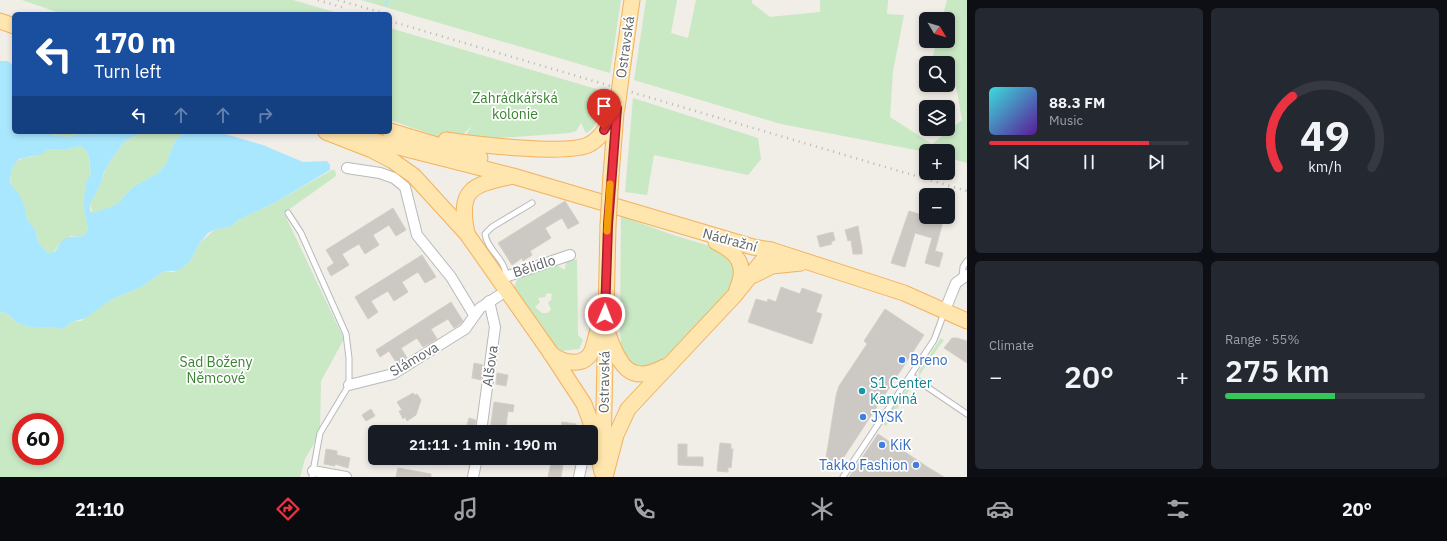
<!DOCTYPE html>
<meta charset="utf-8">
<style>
:root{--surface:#171b24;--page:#242831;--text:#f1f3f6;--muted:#9ea1a6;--line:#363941;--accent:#ec3241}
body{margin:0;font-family:"IBM Plex Sans",sans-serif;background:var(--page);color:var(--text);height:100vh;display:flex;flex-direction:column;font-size:15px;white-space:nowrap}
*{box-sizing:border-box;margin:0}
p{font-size:13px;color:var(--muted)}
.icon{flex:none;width:22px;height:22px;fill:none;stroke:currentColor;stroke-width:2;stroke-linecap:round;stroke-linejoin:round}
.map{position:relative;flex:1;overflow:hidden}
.side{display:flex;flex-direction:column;gap:8px;padding:8px;background:#0d0f14;width:480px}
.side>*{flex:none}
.top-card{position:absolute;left:12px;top:12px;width:380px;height:122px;border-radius:6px;box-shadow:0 2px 6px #0003;background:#1a4fa0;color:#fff;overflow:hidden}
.needle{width:26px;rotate:128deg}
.controls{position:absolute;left:919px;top:12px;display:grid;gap:8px}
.controls a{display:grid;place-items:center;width:36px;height:36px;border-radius:6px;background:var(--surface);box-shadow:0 2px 6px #0003;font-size:20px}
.speed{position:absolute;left:12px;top:413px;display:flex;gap:8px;font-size:20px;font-weight:700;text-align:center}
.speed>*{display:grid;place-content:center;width:52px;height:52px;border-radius:50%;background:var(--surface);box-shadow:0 2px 6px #0003;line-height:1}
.speed .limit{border:6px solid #d22;background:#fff;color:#111}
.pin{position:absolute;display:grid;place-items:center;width:34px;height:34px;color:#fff;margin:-41px -17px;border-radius:50% 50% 50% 0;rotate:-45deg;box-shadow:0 0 4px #0007}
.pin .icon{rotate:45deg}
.me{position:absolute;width:44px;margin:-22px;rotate:1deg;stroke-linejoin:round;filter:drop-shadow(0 0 3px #0008)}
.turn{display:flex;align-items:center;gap:14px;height:84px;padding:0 16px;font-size:18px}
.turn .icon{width:52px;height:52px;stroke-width:2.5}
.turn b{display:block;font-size:28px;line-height:34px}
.lanes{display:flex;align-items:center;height:38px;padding:0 16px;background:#0003;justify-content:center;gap:20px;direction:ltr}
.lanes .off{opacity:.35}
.big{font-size:30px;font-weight:600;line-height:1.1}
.side .card{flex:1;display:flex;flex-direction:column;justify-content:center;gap:6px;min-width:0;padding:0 14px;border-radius:6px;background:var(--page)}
.side .dial{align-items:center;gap:0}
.dial svg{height:104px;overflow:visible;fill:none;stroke:var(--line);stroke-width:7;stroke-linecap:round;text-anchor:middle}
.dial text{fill:var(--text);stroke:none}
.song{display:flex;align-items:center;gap:12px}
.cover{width:48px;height:48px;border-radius:6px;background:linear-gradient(135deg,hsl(180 70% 55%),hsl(270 70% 35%))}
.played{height:4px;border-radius:2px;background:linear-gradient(90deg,var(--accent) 80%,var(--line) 80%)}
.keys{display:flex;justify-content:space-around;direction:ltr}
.heat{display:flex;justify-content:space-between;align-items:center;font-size:22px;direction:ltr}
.charge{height:6px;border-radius:3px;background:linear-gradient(90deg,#34c759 55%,var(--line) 0)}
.side .tiles{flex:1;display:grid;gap:8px;grid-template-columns:repeat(2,1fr)}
.trip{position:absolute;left:368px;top:425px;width:230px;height:40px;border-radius:6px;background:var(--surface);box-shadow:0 2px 6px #0003;font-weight:600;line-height:40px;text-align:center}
.dock{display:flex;height:64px;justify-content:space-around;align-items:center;background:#090b0e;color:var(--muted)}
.dock .icon{width:28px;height:28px}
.dock .current{color:var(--accent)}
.dock b{font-size:18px;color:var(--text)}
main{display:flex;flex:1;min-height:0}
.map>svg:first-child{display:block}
.green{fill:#c9e8c4;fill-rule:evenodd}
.water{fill:#a9e7ff;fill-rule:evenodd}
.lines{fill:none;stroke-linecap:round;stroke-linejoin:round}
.stream{stroke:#a9e7ff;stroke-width:2.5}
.building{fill:#ccc8c3;stroke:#d6cec5}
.lane-casing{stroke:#b7babe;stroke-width:7}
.street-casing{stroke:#b7babe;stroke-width:12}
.primary-casing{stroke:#f3b25d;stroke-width:17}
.lane{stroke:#fff;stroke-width:5}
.street{stroke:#fff;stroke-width:10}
.primary{stroke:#ffe5ae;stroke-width:15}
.rail{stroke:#b5b6b7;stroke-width:2.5;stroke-dasharray:1 5;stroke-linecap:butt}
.primary-bridge-casing{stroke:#f3b25d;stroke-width:17;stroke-linecap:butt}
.primary-bridge{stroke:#ffe5ae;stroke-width:15}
.route-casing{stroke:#99202a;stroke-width:10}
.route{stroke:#ec3241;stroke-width:7}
.slow{stroke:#f59e0b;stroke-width:7}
.shop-dot{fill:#3f7fe0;stroke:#fff;stroke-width:1.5}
.culture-dot{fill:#0f9aa8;stroke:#fff;stroke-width:1.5}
.labels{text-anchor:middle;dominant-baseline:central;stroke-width:3.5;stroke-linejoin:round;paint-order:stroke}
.street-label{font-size:14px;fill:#5e6467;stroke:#fff}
.park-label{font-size:14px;fill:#3b8233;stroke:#fff}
.shop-label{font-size:14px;fill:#366cbe;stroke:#fff;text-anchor:start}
.culture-label{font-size:14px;fill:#0d838f;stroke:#fff;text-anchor:start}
</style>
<main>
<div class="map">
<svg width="967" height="477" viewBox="0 0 967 477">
<rect width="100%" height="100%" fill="#f1ede7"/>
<g class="green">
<path d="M 22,0 L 293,0 L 341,14 L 63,14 Z"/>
<path d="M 361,0 L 621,0 L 610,73 Z"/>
<path d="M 646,0 L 677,0 L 671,33 L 688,38 L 696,0 L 752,0 L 752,3 L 770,17 L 820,12 L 820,0 L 888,0 L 887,14 L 904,15 L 893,71 L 890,117 L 932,144 L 962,120 L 956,86 L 948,82 L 948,63 L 931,63 L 937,41 L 948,41 L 948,19 L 942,19 L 947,0 L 967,0 L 967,163 L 948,158 L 948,151 L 926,152 L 781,124 L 634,80 Z"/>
<path d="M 390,28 L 603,91 C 600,106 602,126 586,133 L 581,123 L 576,131 L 569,133 L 486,139 L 464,138 L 472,125 L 461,137 L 439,137 L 390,120 Z"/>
<path d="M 633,98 L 758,138 L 761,159 L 748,175 L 654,155 L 647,195 L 625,192 Z"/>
<path d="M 49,132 L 98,132 L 90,135 L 82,133 L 69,137 L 52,135 Z"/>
<path d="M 142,132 L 185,132 L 175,141 L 166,164 L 158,173 L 133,187 L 116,205 L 96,214 L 92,212 L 90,204 L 101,183 L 106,167 L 125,141 Z"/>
<path d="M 80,146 C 92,150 88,164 91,174 L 86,183 L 83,203 L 88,230 L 84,236 L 71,236 L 58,245 L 53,254 L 48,253 L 38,242 L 36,231 L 27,219 L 24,205 L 11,185 L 10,172 L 16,162 L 23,158 L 32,157 L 48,149 L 65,150 Z"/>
<path d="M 332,170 L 335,170 L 336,176 L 284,213 L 344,339 L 321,381 L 320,433 L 305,459 L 300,477 L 0,477 L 0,312 L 8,314 L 17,323 L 32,328 L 50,327 L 63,329 L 72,322 L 81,321 L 110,300 L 141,287 L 163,272 L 174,272 L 191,260 L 199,244 L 214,230 L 232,226 L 238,220 L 278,201 ZM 21,422 L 55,422 L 55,456 L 21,456 Z"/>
<path d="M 621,216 L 670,234 L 713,247 L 726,253 L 736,268 L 733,285 L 729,291 C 714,306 668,360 652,366 C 644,368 636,366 629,361 L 621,344 L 620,328 Z"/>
<path d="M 577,259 L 578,335 L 583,340 L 579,349 L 561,351 L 554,344 L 514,287 L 517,280 L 534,271 L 556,265 L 565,270 L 566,262 ZM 547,293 L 552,294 L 551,300 L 548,303 L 551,309 L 548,313 L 542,313 L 535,307 L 540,302 L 538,298 L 545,297 Z"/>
<path d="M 941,338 L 944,341 L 940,345 L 919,376 L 919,371 Z"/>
<path d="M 909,386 L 912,386 L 886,426 L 882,423 Z"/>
</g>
<path class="water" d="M 0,61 L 7,61 L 14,65 L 14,132 L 49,132 L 52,135 L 69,137 L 82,133 L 90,135 L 98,132 L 142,132 L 125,141 L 109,163 L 104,172 L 101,183 L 90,204 L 90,211 L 94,213 L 116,205 L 133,187 L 158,173 L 166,164 L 175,141 L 185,132 L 218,132 L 263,145 L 303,162 L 327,161 L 330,165 L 330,170 L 278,201 L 238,220 L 232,226 L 214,230 L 208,233 L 199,244 L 191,260 L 180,270 L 163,272 L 141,287 L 110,300 L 86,318 L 72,322 L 63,329 L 50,327 L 32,328 L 17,323 L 8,314 L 0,312 ZM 80,146 C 91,150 89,164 91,173 L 86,183 L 83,203 L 88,230 L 84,236 C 66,237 63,236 55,252 L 48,253 L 38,242 L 36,231 L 27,219 L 24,205 L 19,194 L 11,185 L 10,179 L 12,168 L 19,159 L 42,154 L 48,149 L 65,150 Z"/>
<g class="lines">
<path class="stream" d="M 386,5 L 387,0"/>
</g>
<g class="building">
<path d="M 565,201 L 579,223 L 568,229 L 562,218 L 545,228 L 551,238 L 530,251 L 532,255 L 523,261 L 522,258 L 512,265 L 498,243 Z"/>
<path d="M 393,208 L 406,230 L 396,236 L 389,225 L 373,235 L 379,245 L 368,252 L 365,254 L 359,244 L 342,254 L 349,265 L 331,276 L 327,268 L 334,263 L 326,250 Z"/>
<path d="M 909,211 L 943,221 L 935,251 L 943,253 L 939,267 L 925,263 L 932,238 L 915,233 L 905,267 L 891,263 Z"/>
<path d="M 858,226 L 862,249 L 862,254 L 853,254 L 851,240 L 848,241 L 845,230 Z"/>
<path d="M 833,232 L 835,240 L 831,242 L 832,244 L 820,247 L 817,236 Z"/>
<path d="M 422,255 L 436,277 L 425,283 L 418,272 L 402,282 L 408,292 L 405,294 L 394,301 L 388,291 L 371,301 L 378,312 L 368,319 L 355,297 Z"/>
<path d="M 781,287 L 800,294 L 802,288 L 822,295 L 816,312 L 822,314 L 812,344 L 748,322 L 756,299 L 767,302 L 768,299 L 776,302 Z"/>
<path d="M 451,302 L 463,321 L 460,324 L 454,328 L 448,319 L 431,329 L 437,339 L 423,347 L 417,338 L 401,348 L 407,358 L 397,364 L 389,351 L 380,357 L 376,350 Z"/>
<path d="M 885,309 L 924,335 L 838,466 L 826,458 L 836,396 L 839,386 L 867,344 L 864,341 Z"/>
<path d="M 952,338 L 957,338 L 967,341 L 967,363 L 944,348 Z"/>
<path d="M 474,363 L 483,365 L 481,380 L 472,378 Z"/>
<path d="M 497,373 L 508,375 L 506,386 L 496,384 Z"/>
<path d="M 413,393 L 415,395 L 417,394 L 421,400 L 416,415 L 407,421 L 405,417 L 403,419 L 399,411 L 402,410 L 397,402 Z"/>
<path d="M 494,402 L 514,405 L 513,412 L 508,411 L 505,432 L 490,431 Z"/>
<path d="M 371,409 L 375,416 L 366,421 L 362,415 Z"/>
<path d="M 469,418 L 476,420 L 474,428 L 472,432 L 465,432 Z"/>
<path d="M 562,422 L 576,424 L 575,432 L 560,432 Z"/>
<path d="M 878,434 L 929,468 L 944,477 L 849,477 Z"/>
<path d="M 720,443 L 731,444 L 731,449 L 733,449 L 731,468 L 728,467 L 728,472 L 717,471 Z"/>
<path d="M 678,444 L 687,444 L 687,457 L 703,457 L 703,466 L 678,465 Z"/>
<path d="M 326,449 L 337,451 L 337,455 L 350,458 L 348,468 L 335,464 L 335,466 L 324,464 Z"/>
<path d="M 434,458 L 442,458 L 441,465 L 433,464 Z"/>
<path d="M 551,463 L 563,465 L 561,477 L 548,477 Z"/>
<path d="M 398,468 L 431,474 L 431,477 L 396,477 Z"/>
</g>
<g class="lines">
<defs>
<g id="lane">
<path d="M 288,213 L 301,233 L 346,334 L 349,358 L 349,385 L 320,433 L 312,477"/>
<path d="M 506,275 C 505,259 487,250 485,234 L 492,227 L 532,203"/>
<path d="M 962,277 L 963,267 L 967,261"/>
<path d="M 911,376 L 967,414"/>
<path d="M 843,477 L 934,340 L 944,313"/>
</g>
<g id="street">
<path d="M 347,168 L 380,173 L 394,178 L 405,187 L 417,235 L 451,277 L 474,315"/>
<path d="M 499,279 L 570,255"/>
<path d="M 945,310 L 956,283 L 967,275"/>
<path d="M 349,385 L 393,374 L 465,329 L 480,308 L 506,291"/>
<path d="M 481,432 L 495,327 L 489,301"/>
<path d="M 313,471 L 346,477"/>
<path d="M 473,477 L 477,458"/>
<path d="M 579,477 L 583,458"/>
</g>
<g id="primary">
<path d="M 0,21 L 14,26"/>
<path d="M 623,63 L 632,0"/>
<path d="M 390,131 L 480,158"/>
<path d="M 326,132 L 372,150 L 393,161 L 414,176 L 467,234 L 550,352 L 584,404 L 590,420 L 602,472"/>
<path d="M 339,132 L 513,176 L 753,247 L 771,250 L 904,293 L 967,321"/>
<path d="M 446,140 C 472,144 570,156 590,144 C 603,137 611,120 617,108"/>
<path d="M 611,175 L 616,113"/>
<path d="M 467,233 C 458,190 471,185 509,177"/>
<path d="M 716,242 C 737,252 748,265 737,289"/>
<path d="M 754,275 L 772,266 L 801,263"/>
<path d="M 608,334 C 619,364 629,386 664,367"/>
<path d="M 551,354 C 563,363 584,368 592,351 C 595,342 597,332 600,323"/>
<path d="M 603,450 L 608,225"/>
<path d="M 605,477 L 616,435 L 628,409 L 735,295 L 771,250"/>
</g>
</defs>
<use href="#lane" class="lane-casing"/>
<use href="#street" class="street-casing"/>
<use href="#primary" class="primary-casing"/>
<use href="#lane" class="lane"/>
<use href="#street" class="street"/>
<use href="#primary" class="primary"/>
<g class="rail">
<path d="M 318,0 L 345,8"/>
<path d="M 338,0 L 386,14"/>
<path d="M 390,21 L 967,191"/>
</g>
<defs>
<g id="primary-bridge">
<path d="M 617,108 L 623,63"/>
<path d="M 608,225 L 611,175"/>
</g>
</defs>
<use href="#primary-bridge" class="primary-bridge-casing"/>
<use href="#primary-bridge" class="primary-bridge"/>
</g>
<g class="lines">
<defs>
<path id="route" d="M 604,130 L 617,108 L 608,225 L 605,314"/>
</defs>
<use href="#route" class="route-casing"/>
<use href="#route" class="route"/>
<path class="slow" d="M 607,231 L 610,184"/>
</g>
<g class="shop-dot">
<circle cx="902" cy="360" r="4"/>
<circle cx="863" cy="417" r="4"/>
<circle cx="882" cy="445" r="4"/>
<circle cx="916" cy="465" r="4"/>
</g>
<circle class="culture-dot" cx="862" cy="391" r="4"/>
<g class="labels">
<g class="street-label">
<text transform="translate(625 47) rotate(-82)">Ostravská</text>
<text transform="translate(730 240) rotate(15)">Nádražní</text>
<text transform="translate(534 266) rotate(-18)">Bělidlo</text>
<text transform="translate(414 359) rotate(-30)">Slámova</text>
<text transform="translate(490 366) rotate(-82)">Alšova</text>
<text transform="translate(604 382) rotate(-89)">Ostravská</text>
</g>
<g class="park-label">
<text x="515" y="98">Zahrádkářská<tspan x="515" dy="16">kolonie</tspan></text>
<text x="216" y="362">Sad Boženy<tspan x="216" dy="16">Němcové</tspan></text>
</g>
<g class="shop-label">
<text x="910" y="360">Breno</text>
<text x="871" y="417">JYSK</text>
<text x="890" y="445">KiK</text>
<text x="908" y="465" text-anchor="end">Takko Fashion</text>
</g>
<g class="culture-label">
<text x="870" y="383">S1 Center<tspan x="870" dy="16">Karviná</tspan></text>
</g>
</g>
</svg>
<div class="controls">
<a><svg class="needle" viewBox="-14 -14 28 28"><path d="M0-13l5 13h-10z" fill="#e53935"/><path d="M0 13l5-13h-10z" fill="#9ea1a6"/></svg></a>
<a><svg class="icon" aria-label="search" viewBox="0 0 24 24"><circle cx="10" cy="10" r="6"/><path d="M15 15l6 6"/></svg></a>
<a><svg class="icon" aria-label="layers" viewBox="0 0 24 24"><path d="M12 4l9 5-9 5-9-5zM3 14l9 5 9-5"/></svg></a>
<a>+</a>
<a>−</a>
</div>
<div class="speed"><div class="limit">60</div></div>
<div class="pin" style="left:604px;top:130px;background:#d93025"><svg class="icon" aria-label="arrive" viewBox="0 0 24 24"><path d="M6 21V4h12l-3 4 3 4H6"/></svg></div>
<svg class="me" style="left:605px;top:314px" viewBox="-20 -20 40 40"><circle r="17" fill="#ec3241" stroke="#fff" stroke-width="3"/><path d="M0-11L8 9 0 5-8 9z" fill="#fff"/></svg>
<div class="trip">21:11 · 1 min · 190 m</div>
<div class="top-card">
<div class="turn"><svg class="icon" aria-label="left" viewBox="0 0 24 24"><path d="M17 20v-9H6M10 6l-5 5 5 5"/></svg><div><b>170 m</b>Turn left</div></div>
<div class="lanes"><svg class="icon" aria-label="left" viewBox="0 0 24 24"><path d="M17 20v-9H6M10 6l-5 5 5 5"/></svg><svg class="icon off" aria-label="ahead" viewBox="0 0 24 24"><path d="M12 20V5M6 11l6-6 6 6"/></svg><svg class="icon off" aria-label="ahead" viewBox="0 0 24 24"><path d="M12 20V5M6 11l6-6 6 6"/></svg><svg class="icon off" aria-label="right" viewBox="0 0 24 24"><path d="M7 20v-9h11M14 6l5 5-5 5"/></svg></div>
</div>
</div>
<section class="side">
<div class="tiles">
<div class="card">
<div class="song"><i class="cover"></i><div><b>88.3 FM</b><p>Music</p></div></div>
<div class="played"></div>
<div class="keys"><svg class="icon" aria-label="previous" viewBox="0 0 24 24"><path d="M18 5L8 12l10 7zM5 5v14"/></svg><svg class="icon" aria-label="pause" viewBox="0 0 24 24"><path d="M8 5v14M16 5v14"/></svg><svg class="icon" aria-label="next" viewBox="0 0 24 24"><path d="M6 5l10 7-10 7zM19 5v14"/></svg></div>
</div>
<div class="card dial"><svg viewBox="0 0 100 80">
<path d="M14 69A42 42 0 1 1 86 69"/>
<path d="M14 69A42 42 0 0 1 25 14" stroke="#ec3241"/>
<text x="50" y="56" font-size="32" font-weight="700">49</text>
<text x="50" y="72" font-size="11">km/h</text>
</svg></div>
<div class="card"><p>Climate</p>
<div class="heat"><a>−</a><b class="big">20°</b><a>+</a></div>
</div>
<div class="card"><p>Range · 55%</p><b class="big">275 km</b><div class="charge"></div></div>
</div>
</section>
</main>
<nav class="dock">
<b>21:10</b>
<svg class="icon current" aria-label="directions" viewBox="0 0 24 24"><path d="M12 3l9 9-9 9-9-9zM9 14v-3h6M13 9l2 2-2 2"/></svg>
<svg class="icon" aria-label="music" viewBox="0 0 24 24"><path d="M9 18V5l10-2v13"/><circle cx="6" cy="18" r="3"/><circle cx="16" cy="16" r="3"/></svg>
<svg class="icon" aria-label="phone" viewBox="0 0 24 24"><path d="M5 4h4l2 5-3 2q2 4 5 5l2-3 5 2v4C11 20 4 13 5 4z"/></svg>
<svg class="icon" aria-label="climate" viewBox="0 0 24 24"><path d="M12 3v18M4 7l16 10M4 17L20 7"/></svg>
<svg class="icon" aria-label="car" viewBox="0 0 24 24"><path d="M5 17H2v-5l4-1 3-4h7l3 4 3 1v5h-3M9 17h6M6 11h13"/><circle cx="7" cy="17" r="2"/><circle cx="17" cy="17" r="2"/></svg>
<svg class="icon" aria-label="filters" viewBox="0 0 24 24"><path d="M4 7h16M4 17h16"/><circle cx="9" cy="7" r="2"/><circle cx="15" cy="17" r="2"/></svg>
<b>20°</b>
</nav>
